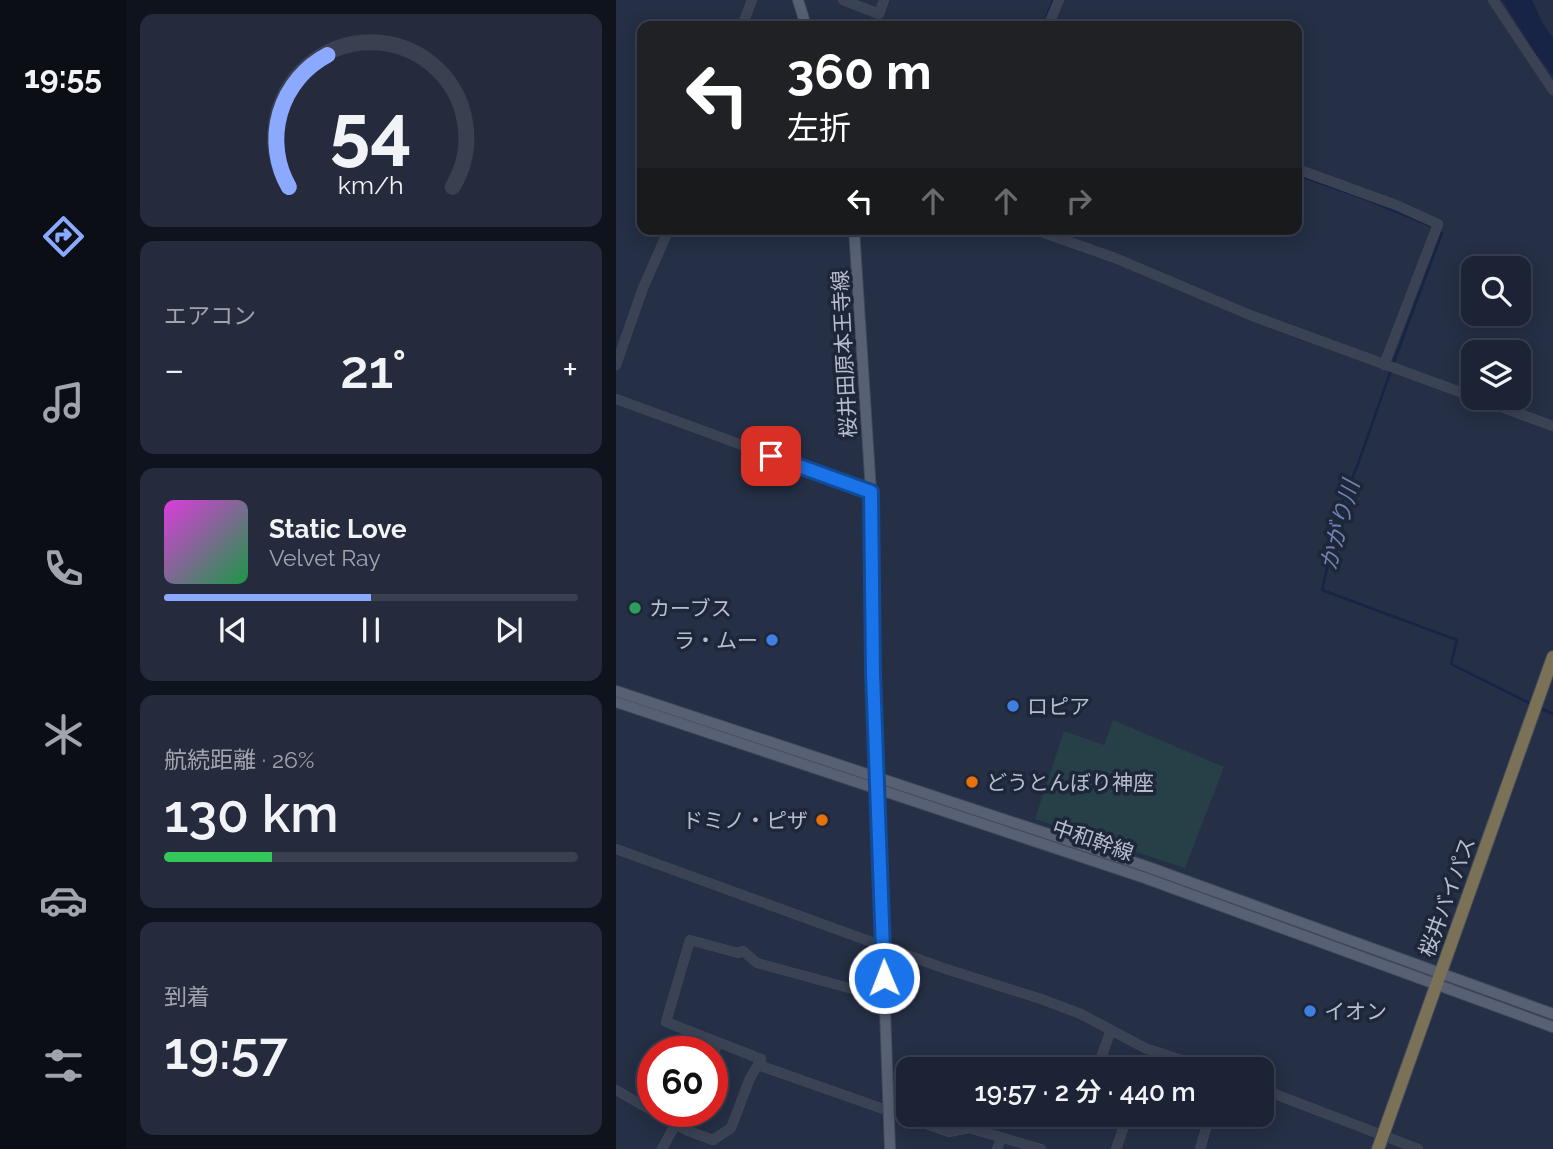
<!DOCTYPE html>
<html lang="ja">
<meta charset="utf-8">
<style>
:root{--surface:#1c2334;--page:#252b3c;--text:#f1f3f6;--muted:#a0a4ac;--line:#3a404f;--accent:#8ba9ff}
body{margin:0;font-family:Raleway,"Noto Sans JP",sans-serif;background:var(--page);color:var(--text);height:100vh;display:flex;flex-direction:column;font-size:26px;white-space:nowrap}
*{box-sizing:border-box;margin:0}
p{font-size:23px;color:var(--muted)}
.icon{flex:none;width:38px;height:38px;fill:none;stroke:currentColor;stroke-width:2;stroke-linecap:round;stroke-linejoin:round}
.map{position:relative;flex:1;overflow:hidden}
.side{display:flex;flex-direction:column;gap:14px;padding:14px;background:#0f131d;width:490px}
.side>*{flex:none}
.top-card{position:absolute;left:21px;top:21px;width:665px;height:214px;border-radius:14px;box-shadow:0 4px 18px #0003,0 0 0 2px var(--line);background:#202124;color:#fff;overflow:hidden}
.tools{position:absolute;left:845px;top:256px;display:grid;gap:14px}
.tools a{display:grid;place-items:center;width:70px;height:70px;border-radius:14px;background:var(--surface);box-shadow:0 4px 18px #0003,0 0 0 2px var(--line);font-size:35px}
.speed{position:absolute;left:21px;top:1036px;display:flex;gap:14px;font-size:35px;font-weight:700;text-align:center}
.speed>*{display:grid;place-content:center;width:91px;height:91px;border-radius:50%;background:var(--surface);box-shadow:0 4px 18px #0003,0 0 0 2px var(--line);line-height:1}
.speed .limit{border:10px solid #d22;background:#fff;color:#111}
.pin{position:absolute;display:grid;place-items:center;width:60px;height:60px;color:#fff;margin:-30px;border-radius:14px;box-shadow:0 4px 10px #0006}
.me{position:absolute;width:77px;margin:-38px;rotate:359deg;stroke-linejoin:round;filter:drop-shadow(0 0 5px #0008)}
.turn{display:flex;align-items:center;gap:24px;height:147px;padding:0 35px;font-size:32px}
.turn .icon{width:91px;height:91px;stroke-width:2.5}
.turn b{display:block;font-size:49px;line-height:60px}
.lanes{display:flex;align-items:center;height:66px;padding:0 35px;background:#0003;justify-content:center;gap:35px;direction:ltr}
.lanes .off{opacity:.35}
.big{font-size:52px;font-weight:600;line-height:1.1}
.side .tile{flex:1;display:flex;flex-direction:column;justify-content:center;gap:10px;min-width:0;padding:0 24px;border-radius:14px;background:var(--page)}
.side .dial{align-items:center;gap:0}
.dial svg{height:182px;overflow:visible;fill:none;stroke:var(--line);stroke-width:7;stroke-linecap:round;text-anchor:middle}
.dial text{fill:var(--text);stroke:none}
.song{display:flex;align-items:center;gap:21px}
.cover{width:84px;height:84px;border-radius:10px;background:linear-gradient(135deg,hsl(300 70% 55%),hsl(140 70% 35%))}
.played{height:7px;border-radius:4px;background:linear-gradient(90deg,var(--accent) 50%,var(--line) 50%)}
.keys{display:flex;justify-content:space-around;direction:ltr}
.heat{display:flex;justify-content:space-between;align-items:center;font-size:38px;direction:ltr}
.charge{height:10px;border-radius:5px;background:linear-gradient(90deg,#34c759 26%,var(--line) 0)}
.trip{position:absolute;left:280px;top:1057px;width:378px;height:70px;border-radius:14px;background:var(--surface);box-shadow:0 4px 18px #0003,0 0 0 2px var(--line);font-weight:600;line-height:70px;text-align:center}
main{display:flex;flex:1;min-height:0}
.tabs{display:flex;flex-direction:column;width:126px;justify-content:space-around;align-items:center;background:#0b0e15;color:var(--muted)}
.tabs .icon{width:49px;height:49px}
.tabs .current{color:var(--accent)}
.tabs b{font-size:32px;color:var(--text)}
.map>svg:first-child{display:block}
.green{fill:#273f46}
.water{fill:#172445}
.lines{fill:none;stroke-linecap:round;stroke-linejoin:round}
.stream{stroke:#172445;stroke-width:2.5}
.minor-casing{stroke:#434a5e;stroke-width:10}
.major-casing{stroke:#434a5e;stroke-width:12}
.highway-casing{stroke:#444c5f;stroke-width:14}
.minor{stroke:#3a4254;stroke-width:9}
.major{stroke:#586074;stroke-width:10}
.highway{stroke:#7b7156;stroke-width:12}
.route-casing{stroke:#114b97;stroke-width:18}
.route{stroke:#1a73e8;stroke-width:12}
.leisure-dot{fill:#2e9e5b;stroke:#1e263a;stroke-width:2.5}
.shop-dot{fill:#3f7fe0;stroke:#1e263a;stroke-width:2.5}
.food-dot{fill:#e8710a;stroke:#1e263a;stroke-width:2.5}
.labels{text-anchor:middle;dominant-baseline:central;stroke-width:7;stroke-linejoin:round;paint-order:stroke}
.street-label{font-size:21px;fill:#b8bdce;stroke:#1e263a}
.poi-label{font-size:21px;fill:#b8bdce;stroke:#1e263a;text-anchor:start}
.water-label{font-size:23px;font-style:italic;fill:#6e82af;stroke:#1e263a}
</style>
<main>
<nav class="tabs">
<b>19:55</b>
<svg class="icon current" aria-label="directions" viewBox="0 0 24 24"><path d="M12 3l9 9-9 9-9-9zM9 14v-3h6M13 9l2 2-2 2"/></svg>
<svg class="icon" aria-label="music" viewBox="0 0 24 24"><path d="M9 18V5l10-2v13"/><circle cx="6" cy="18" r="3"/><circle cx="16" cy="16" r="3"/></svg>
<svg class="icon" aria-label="phone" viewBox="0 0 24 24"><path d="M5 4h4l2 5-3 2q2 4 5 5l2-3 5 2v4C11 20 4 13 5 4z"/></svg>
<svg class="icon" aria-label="climate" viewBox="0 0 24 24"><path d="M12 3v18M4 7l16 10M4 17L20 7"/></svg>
<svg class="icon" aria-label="car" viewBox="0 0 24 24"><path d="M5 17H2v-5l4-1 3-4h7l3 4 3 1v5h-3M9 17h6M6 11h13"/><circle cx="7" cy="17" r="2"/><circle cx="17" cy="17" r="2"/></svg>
<svg class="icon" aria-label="filters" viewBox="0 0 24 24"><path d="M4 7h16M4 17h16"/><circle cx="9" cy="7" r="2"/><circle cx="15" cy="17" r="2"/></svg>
</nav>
<section class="side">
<div class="tile dial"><svg viewBox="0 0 100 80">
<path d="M14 69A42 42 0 1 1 86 69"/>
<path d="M14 69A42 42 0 0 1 31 11" stroke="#8ba9ff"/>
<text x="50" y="56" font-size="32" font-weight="700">54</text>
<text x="50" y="72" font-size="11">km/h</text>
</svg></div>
<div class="tile"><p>エアコン</p>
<div class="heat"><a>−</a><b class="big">21°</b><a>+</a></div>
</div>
<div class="tile">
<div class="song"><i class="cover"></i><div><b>Static Love</b><p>Velvet Ray</p></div></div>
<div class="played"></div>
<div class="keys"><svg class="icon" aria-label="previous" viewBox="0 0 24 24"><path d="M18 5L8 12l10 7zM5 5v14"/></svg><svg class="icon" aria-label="pause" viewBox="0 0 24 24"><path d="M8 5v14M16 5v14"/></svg><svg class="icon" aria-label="next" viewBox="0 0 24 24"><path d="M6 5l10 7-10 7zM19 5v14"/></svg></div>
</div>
<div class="tile"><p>航続距離 · 26%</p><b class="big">130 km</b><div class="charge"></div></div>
<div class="tile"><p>到着</p><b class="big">19:57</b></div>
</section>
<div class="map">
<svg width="937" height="1149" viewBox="0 0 937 1149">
<rect width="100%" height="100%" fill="#252f45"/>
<path class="green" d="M 497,720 L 608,767 L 569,868 L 419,819 L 448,731 L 488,745 Z"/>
<path class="water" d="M 886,0 L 916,0 L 927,24 L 937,38 L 937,76 L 920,54 Z"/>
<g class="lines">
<g class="stream">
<path d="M 427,26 L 437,0"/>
<path d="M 681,175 L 750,199 L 815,226"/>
<path d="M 777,364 L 826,233"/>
<path d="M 775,370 L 742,464 L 727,500 L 706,590 L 841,640 L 835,664 L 915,704"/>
<path d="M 924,708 L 937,714"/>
</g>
<defs>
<g id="minor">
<path d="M 227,0 L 263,14 L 268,0"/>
<path d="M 877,0 L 937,90"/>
<path d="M 126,26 L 136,0"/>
<path d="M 432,26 L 443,0"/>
<path d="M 681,169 L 780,205 L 822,224 L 768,365"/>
<path d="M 417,229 L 499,258 L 634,315 L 937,426"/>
<path d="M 0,365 L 27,288 L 53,229"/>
<path d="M 0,399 L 255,492"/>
<path d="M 0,849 L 327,968 L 425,999 L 465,1014 L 529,1048 L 592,1069"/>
<path d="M 270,998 L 141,963 L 127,951 L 122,953 L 74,940 L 50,1022 L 145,1059 L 142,1065 L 313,1125 L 333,1132 L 353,1128 L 425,1149"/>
<path d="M 96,1058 L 102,1042"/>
<path d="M 481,1069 L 495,1030"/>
<path d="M 646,1089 L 802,1149"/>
<path d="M 0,1090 L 70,1130 L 97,1140"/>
<path d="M 97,1140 L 115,1128 L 134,1078 L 142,1065"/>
<path d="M 46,1149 L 59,1125 L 73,1122 L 77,1111"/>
<path d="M 381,1149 L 385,1139"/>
<path d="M 500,1149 L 512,1115"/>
<path d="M 584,1149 L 594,1115"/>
</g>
<g id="major">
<path d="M 182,0 L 190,26"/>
<path d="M 238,229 L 255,492 L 257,674 L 274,1149"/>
<path d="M 0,691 L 532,867 L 937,1014"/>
<path d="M 0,702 L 529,878 L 937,1027"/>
</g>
<path id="highway" d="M 762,1149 L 937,657"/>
</defs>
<use href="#minor" class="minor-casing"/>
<use href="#major" class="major-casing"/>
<use href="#highway" class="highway-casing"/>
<use href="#minor" class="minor"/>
<use href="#major" class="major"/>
<use href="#highway" class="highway"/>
</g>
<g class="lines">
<defs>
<path id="route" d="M 155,456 L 255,492 L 257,674 L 268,978"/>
</defs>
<use href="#route" class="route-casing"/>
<use href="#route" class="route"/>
</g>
<circle class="leisure-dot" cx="19" cy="608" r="7"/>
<g class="shop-dot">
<circle cx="156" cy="640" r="7"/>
<circle cx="397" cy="706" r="7"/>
<circle cx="694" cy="1011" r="7"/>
</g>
<g class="food-dot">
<circle cx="356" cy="782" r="7"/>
<circle cx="206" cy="820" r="7"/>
</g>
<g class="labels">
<g class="street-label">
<text transform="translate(228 354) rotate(-93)">桜井田原本王寺線</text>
<text transform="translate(477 840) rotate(19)">中和幹線</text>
<text transform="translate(831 897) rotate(-70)">桜井バイパス</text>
</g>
<g class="poi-label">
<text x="33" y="608">カーブス</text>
<text x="142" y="640" text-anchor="end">ラ・ムー</text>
<text x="411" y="706">ロピア</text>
<text x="370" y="782">どうとんぼり神座</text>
<text x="192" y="820" text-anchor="end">ドミノ・ピザ</text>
<text x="708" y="1011">イオン</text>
</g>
<g class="water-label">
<text transform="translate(723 525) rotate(-75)">かがり川</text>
</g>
</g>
</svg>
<div class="tools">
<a><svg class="icon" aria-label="search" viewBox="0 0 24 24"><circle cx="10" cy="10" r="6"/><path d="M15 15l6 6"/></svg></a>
<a><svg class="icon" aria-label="layers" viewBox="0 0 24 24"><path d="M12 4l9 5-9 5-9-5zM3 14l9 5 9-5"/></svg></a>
</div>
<div class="speed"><div class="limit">60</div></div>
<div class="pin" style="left:155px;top:456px;background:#d93025"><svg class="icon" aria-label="arrive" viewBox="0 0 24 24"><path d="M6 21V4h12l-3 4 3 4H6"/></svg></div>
<svg class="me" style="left:268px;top:978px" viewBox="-20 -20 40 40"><circle r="17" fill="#1a73e8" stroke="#fff" stroke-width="3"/><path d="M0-11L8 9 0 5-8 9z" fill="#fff"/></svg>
<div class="trip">19:57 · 2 分 · 440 m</div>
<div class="top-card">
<div class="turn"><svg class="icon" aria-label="left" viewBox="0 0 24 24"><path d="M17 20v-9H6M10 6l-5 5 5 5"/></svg><div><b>360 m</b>左折</div></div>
<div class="lanes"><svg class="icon" aria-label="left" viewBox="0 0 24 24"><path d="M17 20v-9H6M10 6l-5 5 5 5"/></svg><svg class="icon off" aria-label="ahead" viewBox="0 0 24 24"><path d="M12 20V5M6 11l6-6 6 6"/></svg><svg class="icon off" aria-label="ahead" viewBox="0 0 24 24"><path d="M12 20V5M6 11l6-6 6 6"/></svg><svg class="icon off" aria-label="right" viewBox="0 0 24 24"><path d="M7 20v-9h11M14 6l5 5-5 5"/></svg></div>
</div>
</div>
</main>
